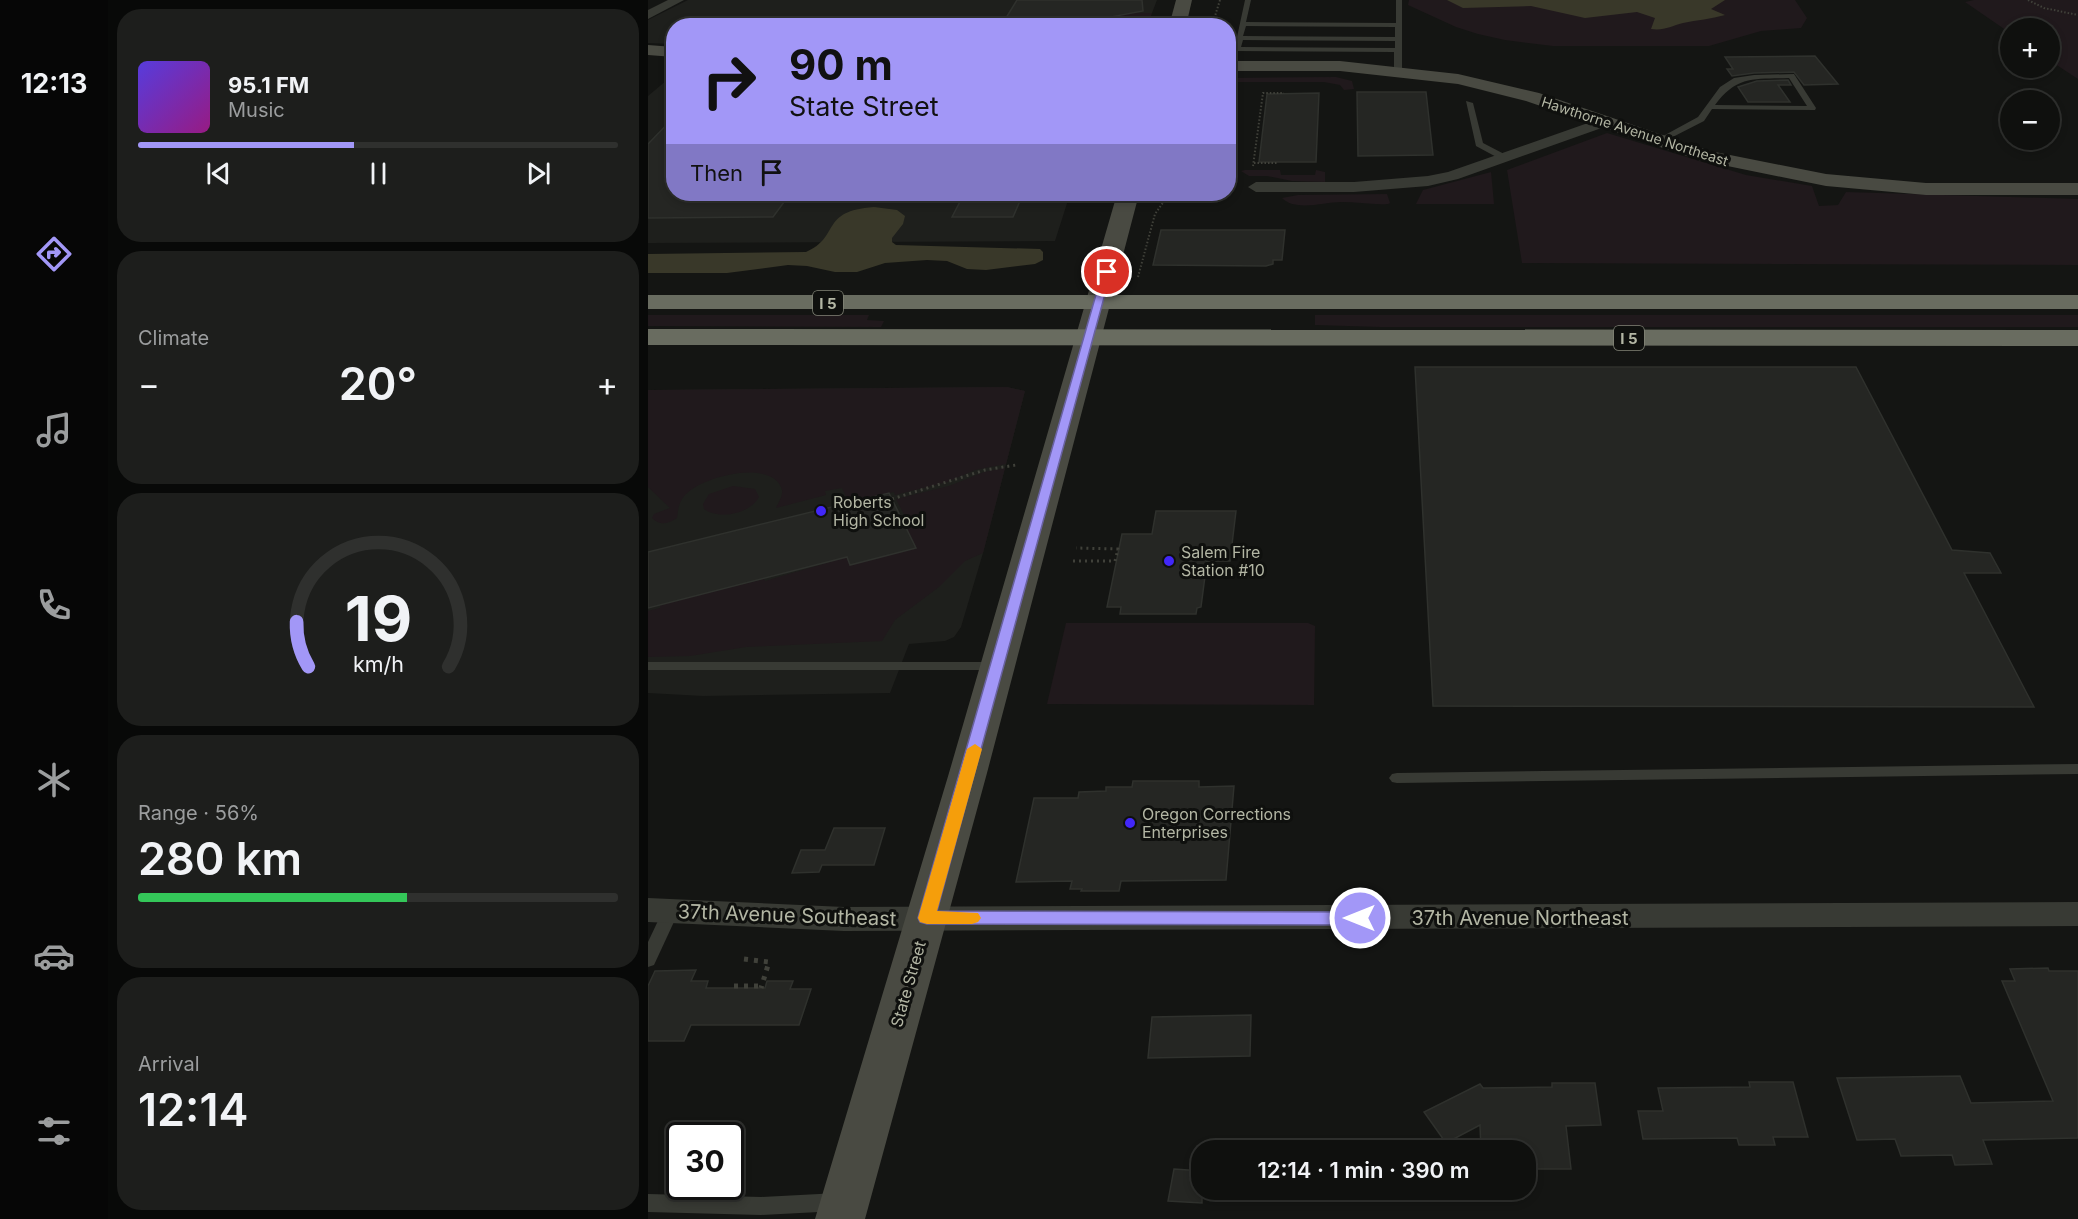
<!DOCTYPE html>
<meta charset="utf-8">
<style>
:root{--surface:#0f100e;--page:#1d1e1c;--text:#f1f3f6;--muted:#9b9d9e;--line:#2f302e;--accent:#a297f7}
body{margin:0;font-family:Inter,sans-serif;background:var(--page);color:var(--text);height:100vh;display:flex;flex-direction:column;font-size:22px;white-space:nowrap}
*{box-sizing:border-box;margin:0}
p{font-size:20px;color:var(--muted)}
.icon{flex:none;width:33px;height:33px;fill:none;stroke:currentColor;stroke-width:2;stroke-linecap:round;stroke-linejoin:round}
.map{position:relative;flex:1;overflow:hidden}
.sheet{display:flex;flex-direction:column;gap:9px;padding:9px;background:#080908;width:540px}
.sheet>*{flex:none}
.banner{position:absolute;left:18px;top:18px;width:570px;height:183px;border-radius:24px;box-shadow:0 3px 9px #0003,0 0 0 2px var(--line);background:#a297f7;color:#111;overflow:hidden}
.controls{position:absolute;left:1352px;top:18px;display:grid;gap:12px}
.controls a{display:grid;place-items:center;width:60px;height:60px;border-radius:50%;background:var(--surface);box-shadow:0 3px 9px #0003,0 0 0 2px var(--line);font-size:30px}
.speed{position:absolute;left:18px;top:1122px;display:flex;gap:12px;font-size:30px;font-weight:700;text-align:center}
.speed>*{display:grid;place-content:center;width:78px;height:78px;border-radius:50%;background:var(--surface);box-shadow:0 3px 9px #0003,0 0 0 2px var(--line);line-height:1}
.speed .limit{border:3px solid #111;border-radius:9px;background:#fff;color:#111}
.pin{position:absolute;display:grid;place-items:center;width:51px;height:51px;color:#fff;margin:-26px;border:3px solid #fff;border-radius:50%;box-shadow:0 2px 6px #0007}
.me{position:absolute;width:66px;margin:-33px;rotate:270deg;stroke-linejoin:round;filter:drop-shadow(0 0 4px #0008)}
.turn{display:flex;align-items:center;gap:21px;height:126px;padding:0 24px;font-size:27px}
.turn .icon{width:78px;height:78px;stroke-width:2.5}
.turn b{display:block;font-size:42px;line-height:51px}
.then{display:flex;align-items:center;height:57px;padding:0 24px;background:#0003;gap:12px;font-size:22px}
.big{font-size:45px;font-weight:600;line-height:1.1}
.sheet .tile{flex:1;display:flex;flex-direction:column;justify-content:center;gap:9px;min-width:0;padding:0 21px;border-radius:24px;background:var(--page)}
.sheet .dial{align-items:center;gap:0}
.dial svg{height:156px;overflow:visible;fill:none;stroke:var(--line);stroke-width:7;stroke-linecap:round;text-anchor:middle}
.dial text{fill:var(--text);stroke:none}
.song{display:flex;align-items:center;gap:18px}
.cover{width:72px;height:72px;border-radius:9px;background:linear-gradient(135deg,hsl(250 70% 55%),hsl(310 70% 35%))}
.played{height:6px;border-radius:3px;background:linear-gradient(90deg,var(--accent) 45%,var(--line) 45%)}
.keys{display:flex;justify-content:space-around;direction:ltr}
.heat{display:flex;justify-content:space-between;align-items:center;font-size:33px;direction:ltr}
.charge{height:9px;border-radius:4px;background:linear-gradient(90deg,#34c759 56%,var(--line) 0)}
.trip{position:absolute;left:543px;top:1140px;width:345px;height:60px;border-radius:24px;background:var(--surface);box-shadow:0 3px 9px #0003,0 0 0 2px var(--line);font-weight:600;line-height:60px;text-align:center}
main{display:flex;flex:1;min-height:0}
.tab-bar{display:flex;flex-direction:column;width:108px;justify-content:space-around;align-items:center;background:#060606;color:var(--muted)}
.tab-bar .icon{width:42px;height:42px}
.tab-bar .current{color:var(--accent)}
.tab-bar b{font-size:27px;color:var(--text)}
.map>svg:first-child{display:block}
.built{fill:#1e1f1c}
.green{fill:#20191c}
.water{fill:#393829}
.building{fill:#252623;stroke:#2f312d;stroke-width:1.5}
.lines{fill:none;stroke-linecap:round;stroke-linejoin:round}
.path-far2{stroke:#40413a;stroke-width:2;stroke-dasharray:1.5 2;stroke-linecap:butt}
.path-far1{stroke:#40413a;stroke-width:3;stroke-dasharray:2 4;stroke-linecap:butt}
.path{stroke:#40413a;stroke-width:5;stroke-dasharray:4 6;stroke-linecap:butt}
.service{fill:#383a34;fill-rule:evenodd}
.minor{fill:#383a34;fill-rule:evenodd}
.secondary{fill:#494a42;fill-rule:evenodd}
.motorway{fill:#696c60;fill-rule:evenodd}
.route{fill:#a297f7;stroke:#6962a1;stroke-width:1.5}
.slow{fill:#f59e0b}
.poi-dot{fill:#4227f9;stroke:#0f100e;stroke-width:2}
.labels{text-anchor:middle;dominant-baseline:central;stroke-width:6;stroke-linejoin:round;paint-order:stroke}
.far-street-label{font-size:14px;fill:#b3b6a4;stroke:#0f100e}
.shield{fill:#0f100e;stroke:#828477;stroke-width:1.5}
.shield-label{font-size:15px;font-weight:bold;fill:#b3b6a4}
.poi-label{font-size:16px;fill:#b3b6a4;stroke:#0f100e;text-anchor:start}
.street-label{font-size:16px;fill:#b3b6a4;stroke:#0f100e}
.near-street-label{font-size:20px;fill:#b3b6a4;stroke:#0f100e}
</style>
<main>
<nav class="tab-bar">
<b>12:13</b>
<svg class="icon current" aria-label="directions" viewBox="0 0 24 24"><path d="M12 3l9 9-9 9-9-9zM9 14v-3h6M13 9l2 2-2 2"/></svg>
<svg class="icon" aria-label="music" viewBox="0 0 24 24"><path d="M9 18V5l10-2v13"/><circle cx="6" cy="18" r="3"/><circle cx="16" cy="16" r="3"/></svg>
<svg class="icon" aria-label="phone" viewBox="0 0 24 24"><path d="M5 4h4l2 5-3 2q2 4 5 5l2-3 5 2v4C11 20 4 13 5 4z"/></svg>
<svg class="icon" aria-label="climate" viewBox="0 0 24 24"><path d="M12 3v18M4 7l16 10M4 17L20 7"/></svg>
<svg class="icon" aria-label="car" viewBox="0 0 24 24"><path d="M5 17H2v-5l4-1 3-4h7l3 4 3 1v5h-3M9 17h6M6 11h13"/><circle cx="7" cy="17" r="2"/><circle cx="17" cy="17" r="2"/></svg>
<svg class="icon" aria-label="filters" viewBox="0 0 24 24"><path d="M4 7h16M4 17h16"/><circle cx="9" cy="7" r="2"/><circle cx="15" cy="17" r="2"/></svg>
</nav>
<section class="sheet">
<div class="tile">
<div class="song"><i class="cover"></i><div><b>95.1 FM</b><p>Music</p></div></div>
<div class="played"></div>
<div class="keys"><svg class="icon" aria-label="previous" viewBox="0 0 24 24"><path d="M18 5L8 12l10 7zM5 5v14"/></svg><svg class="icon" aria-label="pause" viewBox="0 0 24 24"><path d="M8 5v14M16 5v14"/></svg><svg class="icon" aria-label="next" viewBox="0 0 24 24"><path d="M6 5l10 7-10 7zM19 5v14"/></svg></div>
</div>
<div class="tile"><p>Climate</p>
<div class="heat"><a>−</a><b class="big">20°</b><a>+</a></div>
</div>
<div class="tile dial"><svg viewBox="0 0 100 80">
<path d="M14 69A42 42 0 1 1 86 69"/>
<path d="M14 69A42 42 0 0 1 8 46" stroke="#a297f7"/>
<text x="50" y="56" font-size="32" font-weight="700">19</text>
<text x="50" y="72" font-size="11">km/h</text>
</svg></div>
<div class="tile"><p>Range · 56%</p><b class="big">280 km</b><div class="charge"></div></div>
<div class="tile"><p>Arrival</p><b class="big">12:14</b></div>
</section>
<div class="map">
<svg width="1430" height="1219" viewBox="0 0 1430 1219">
<rect width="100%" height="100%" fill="#141513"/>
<g class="built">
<path d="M 40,0 L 509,0 L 504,13 L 474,15 L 415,25 L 26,26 L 25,44 L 0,43 L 0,20 Z"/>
<path d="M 25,75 L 26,194 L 422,194 L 407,241 L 0,243 L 0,96 Z"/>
<path d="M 359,387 L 377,391 L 335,553 L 313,627 L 306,637 L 297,641 L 261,644 L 242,693 L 55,696 L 0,693 L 0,390 Z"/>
</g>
<g class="green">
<path d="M 761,0 L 1147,0 L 1159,18 L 1153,28 L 1113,31 L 1061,46 L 905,46 L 857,40 L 830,34 L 808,27 L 760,5 Z"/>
<path d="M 1326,0 L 1430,0 L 1430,79 L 1401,60 L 1401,28 L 1362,28 L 1362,33 L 1317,2 Z"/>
<path d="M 475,13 L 504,13 L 500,25 L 415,26 Z"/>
<path d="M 688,77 L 704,81 L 706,89 L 696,90 L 692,85 L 676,82 L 585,82 L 581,86 L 581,78 Z"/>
<path d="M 959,133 L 1098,175 L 1164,186 L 1171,206 L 1190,205 L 1198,192 L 1430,199 L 1430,265 L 874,263 L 859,170 Z"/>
<path d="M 597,170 L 632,170 L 633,175 L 667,175 L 668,170 L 677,172 L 677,182 L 644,181 L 619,176 L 601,176 L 593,171 Z"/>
<path d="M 843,172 L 846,204 L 768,204 L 775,190 Z"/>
<path d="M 739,194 L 742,203 L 740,204 C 724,205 709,202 693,202 C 676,202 648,212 634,198 L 650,195 Z"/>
<path d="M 0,315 L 221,315 L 219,320 L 236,321 L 233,327 L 0,326 Z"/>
<path d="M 667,315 L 1430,315 L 1430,327 L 732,327 L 667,325 Z"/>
<path d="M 359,387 L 377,391 L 358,464 L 327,470 L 299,482 L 247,495 L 246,492 L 201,503 L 194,488 L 177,491 L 178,495 L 128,508 C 130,503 135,496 134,490 C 126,457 47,477 34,499 C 30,505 30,512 29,518 C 20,524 12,526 4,518 L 6,514 L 22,508 L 0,487 L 0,390 Z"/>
<path d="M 357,468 L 335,553 L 317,561 L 291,587 L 247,620 L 234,641 L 98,647 L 42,656 L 0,657 L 0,611 L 12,608 L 12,605 L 116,579 L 117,581 L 199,557 L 202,565 L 267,548 L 257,525 L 261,524 L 248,499 L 301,486 L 336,472 Z"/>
<path d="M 85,486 L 107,489 L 111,497 C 102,514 71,520 56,509 L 55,504 L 61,494 Z"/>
<path d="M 418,623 L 660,623 L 667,626 L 666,705 L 399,704 Z"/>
</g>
<g class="water">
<path d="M 799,0 L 1077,0 L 1063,9 L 1077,15 C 1063,19 1049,20 1035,23 C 1023,26 1016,31 1003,29 L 1007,18 L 989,12 L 937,18 L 883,6 L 815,8 Z"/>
<path d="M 226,207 L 249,210 L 257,216 L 255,224 L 244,238 L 244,242 L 248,245 L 392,249 L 395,252 L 395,260 L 387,264 L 338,270 L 319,269 L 299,261 L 279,260 L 237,263 L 209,272 L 187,272 L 159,266 L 140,265 L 79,273 L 0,273 L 0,254 L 158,252 C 193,237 171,211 226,207 Z"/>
</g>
<g class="building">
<path d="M 369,0 L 494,0 L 495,11 L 415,26 L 353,26 Z"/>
<path d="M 1167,56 L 1190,84 L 1156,85 L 1146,72 L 1106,73 L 1084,76 L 1079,69 L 1085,69 L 1077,57 Z"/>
<path d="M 1140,80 L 1143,85 L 1130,85 L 1142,102 L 1100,102 L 1090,87 L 1109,81 Z"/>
<path d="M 709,92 L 778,92 L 785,155 L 710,156 Z"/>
<path d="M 671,93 L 668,162 L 611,162 L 619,94 Z"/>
<path d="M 26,117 L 26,194 L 142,194 L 125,217 L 0,218 L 0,144 Z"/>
<path d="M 316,194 L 375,194 L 365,217 L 304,217 Z"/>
<path d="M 513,230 L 637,230 L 634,260 L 625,260 L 625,264 L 618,266 L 505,265 Z"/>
<path d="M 767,367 L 1208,367 L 1304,550 L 1342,553 L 1353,573 L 1316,573 L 1386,707 L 785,706 Z"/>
<path d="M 241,493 L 268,548 L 202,565 L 199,557 L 0,608 L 0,552 Z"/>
<path d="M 508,511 L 588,511 L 582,561 L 559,561 L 553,607 L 549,608 L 548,614 L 472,614 L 473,607 L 459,607 L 474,534 L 504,534 Z"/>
<path d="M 485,781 L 551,781 L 551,787 L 586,786 L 578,880 L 473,881 L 471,891 L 433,891 L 434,889 L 422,889 L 424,881 L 368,882 L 386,798 L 430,798 L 431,792 L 458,791 L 458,787 L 484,787 Z"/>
<path d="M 186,828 L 237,828 L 226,865 L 174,865 L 171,872 L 144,873 L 153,850 L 177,850 Z"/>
<path d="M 1400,968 L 1401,971 L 1430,971 L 1430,1138 L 1335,1140 L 1344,1164 L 1307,1165 L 1304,1155 L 1253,1156 L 1247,1139 L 1209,1140 L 1189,1078 L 1312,1076 L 1323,1103 L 1405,1101 L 1354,981 L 1367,981 L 1362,969 Z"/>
<path d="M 48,970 L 43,981 L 60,981 L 58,988 L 117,988 L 119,981 L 145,981 L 142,989 L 163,989 L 151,1025 L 43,1025 L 36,1041 L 0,1041 L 0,986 L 7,971 Z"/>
<path d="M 603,1015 L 602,1056 L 500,1058 L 504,1017 Z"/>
<path d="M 1101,1082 L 1145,1082 L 1160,1137 L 1125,1137 L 1127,1145 L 1091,1145 L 1089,1138 L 995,1139 L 990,1111 L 1015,1111 L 1010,1088 L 1102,1087 Z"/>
<path d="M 904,1083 L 947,1083 L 953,1125 L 918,1126 L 923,1169 L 878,1169 L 878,1150 L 833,1150 L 832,1125 L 798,1143 L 776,1112 L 832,1084 L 835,1088 L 904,1087 Z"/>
<path d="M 526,1169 L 554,1171 L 554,1203 L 520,1201 Z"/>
</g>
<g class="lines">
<g class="path-far2">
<path d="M 1380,0 L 1396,8 L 1430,15"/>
<path d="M 559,26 L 567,16 L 572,0"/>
<path d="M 606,163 L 629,163"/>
<path d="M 605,166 L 615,93 L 636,93"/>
<path d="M 490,277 L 507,214 L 521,194"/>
</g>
<g class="path-far1">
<path d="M 244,499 L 337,470 L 368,465"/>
<path d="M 425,561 L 467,561 L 470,549 L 428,548"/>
</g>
<g class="path">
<path d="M 96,959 L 121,962 L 113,988"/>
<path d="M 86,986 L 114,986"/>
</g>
<g class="service">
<path d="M 597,0 L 603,0 L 598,22 L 748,23 L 748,0 L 754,0 L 754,71 L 750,73 L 746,71 L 746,52 L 586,51 ZM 598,26 L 747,27 L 747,37 L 595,36 ZM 595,40 L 747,41 L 747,48 L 593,47 Z"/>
<path d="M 1146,74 L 1168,108 L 1167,110 L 1064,109 L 1056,121 L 1013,143 L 1006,141 L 1050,117 L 1072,87 L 1086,78 L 1106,75 ZM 1141,78 L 1159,106 L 1067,105 C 1089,75 1107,79 1141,78 Z"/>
<path d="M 818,101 L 825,103 L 835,143 L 860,156 L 860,160 L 854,160 L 828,146 Z"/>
<path d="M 0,662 L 350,662 L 357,666 L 350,670 L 0,670 Z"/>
<path d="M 1430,764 L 1430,774 L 749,783 L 744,782 L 741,778 L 744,774 L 749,773 Z"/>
<path d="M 23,905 L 29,906 L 31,911 L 6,965 L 0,967 L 0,942 L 17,906 Z"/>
<path d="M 190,1193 L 197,1196 L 200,1202 L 197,1208 L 190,1211 L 113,1215 L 0,1212 L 0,1194 L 113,1197 Z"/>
</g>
<g class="minor">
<path d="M 20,0 L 36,0 L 0,19 L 0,10 Z"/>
<path d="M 957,117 L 965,122 L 962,125 L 810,179 L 780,186 L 706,192 L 608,192 L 600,187 L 608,182 L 706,182 L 780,176 L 800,172 Z"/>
<path d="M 0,898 L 196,907 L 1430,902 L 1430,926 L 196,931 L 0,922 Z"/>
</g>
<g class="secondary">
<path d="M 528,0 L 544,0 L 538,26 L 521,26 Z"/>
<path d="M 0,45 L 26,47 L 26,57 L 0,55 Z"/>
<path d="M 580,61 L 692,61 L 810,74 L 891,93 L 1062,151 L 1178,174 L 1278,183 L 1430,183 L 1430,195 L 1278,195 L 1178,186 L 1050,160 L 878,101 L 810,84 L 692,71 L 580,71 Z"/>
<path d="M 469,194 L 491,194 L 339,773 L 217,1219 L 167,1219 L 301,773 Z"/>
</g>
<g class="motorway">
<rect x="0" y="295" width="1430" height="14"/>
<path d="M 0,329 L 1430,330 L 1430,346 L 0,345 Z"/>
</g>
</g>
<path class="route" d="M 455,270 L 463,272 L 289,911 L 712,912 L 718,914 L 720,918 L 718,923 L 712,925 L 279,924 L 272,922 L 270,918 Z"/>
<path class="slow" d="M 327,744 L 334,749 L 289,911 L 330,913 L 333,918 L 330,922 L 324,924 L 279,924 L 272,922 L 270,918 L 319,749 Z"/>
<g class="poi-dot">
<circle cx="173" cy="511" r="6"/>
<circle cx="521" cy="561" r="6"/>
<circle cx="482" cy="823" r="6"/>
</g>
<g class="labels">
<g class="far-street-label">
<text transform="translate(987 131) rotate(18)">Hawthorne Avenue Northeast</text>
</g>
<g class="shield">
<rect x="165" y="291" width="30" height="24" rx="4.5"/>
<rect x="966" y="326" width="30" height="24" rx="4.5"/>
</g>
<g class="shield-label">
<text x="180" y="303">I 5</text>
<text x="981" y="338">I 5</text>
</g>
<g class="poi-label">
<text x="185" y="502">Roberts<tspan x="185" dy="18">High School</tspan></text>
<text x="533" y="552">Salem Fire<tspan x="533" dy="18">Station #10</tspan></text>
<text x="494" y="814">Oregon Corrections<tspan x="494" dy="18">Enterprises</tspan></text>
</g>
<g class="street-label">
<text transform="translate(260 984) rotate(-74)">State Street</text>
</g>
<g class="near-street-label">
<text transform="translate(139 915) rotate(2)">37th Avenue Southeast</text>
<text x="872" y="918">37th Avenue Northeast</text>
</g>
</g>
</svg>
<div class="controls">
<a>+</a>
<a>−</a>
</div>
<div class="speed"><div class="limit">30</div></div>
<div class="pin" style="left:459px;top:272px;background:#d93025"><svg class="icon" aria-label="arrive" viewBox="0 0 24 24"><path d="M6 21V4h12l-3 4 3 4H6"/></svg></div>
<svg class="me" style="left:712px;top:918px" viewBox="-20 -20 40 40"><circle r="17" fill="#a297f7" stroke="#fff" stroke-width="3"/><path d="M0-11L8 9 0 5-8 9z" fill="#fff"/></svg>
<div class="trip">12:14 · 1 min · 390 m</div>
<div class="banner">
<div class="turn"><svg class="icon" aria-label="right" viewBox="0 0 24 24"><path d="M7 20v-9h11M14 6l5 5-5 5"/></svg><div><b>90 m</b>State Street</div></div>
<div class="then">Then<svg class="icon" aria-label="arrive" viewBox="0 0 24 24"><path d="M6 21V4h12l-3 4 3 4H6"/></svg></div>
</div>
</div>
</main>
